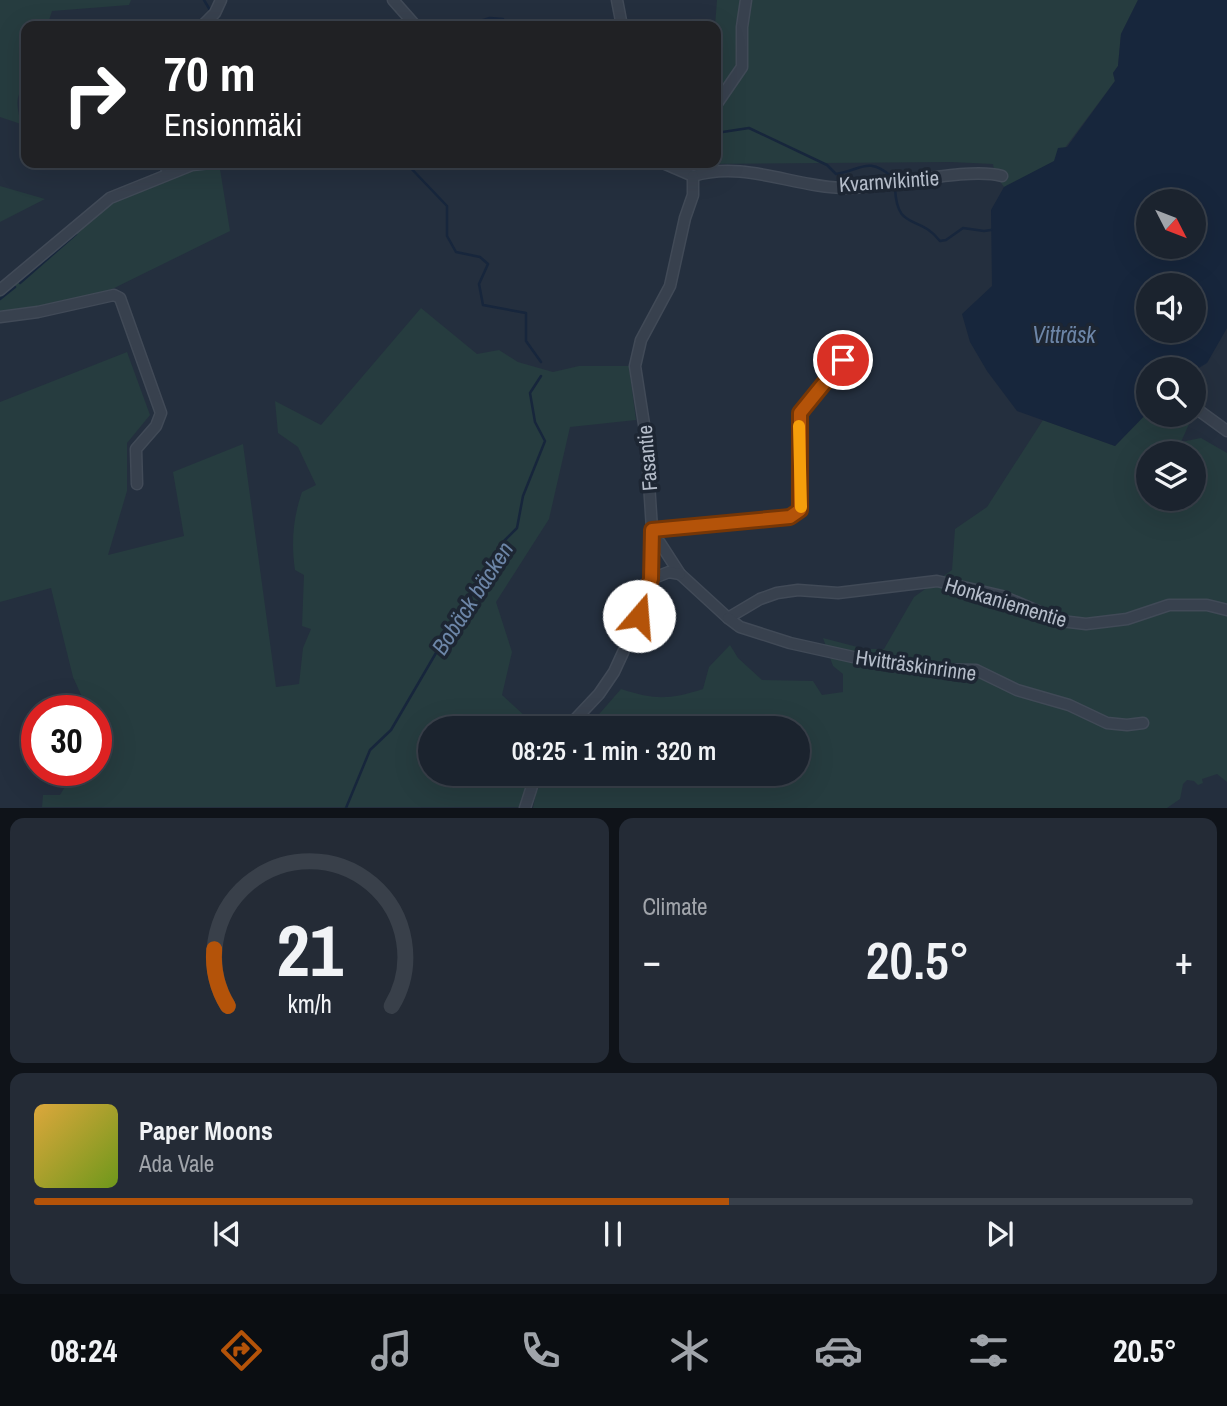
<!DOCTYPE html>
<meta charset="utf-8">
<style>
:root{--surface:#1b232e;--page:#242b36;--text:#f1f3f6;--muted:#a0a4aa;--line:#39404a;--accent:#b45309}
body{margin:0;font-family:"Archivo Narrow",sans-serif;background:var(--page);color:var(--text);height:100vh;display:flex;flex-direction:column;font-size:26px;white-space:nowrap}
*{box-sizing:border-box;margin:0}
p{font-size:23px;color:var(--muted)}
.icon{flex:none;width:38px;height:38px;fill:none;stroke:currentColor;stroke-width:2;stroke-linecap:round;stroke-linejoin:round}
.map{position:relative;height:808px;overflow:hidden}
.side{display:flex;flex-direction:column;gap:10px;padding:10px;background:#0f1319;flex:1}
.side>*{flex:none}
.guide{position:absolute;left:21px;top:21px;width:700px;height:147px;border-radius:14px;box-shadow:0 7px 28px #0002,0 0 0 2px var(--line);background:#202124;color:#fff;overflow:hidden}
.needle{width:46px;rotate:132deg}
.buttons{position:absolute;left:1136px;top:189px;display:grid;gap:14px}
.buttons a{display:grid;place-items:center;width:70px;height:70px;border-radius:50%;background:var(--surface);box-shadow:0 7px 28px #0002,0 0 0 2px var(--line);font-size:35px}
.speed{position:absolute;left:21px;top:695px;display:flex;gap:14px;font-size:35px;font-weight:700;text-align:center}
.speed>*{display:grid;place-content:center;width:91px;height:91px;border-radius:50%;background:var(--surface);box-shadow:0 7px 28px #0002,0 0 0 2px var(--line);line-height:1}
.speed .limit{border:10px solid #d22;background:#fff;color:#111}
.pin{position:absolute;display:grid;place-items:center;width:60px;height:60px;color:#fff;margin:-30px;border:4px solid #fff;border-radius:50%;box-shadow:0 2px 7px #0007}
.me{position:absolute;width:77px;margin:-38px;rotate:18deg;stroke-linejoin:round;filter:drop-shadow(0 0 5px #0008)}
.turn{display:flex;align-items:center;gap:24px;height:147px;padding:0 28px;font-size:32px}
.turn .icon{width:91px;height:91px;stroke-width:2.5}
.turn b{display:block;font-size:49px;line-height:60px}
.big{font-size:52px;font-weight:600;line-height:1.1}
.side .widget{flex:1;display:flex;flex-direction:column;justify-content:center;gap:10px;min-width:0;padding:0 24px;border-radius:14px;background:var(--page)}
.side .dial{align-items:center;gap:0}
.dial svg{height:182px;overflow:visible;fill:none;stroke:var(--line);stroke-width:7;stroke-linecap:round;text-anchor:middle}
.dial text{fill:var(--text);stroke:none}
.song{display:flex;align-items:center;gap:21px}
.cover{width:84px;height:84px;border-radius:10px;background:linear-gradient(135deg,hsl(40 70% 55%),hsl(80 70% 35%))}
.played{height:7px;border-radius:4px;background:linear-gradient(90deg,var(--accent) 60%,var(--line) 60%)}
.keys{display:flex;justify-content:space-around;direction:ltr}
.heat{display:flex;justify-content:space-between;align-items:center;font-size:38px;direction:ltr}
.side .tiles{flex:1;display:grid;gap:10px;grid-template-columns:1fr 1fr}
.widget:last-child{grid-column:span 2}
.trip{position:absolute;left:418px;top:716px;width:392px;height:70px;border-radius:35px;background:var(--surface);box-shadow:0 7px 28px #0002,0 0 0 2px var(--line);font-weight:600;line-height:70px;text-align:center}
.menu{display:flex;height:112px;justify-content:space-around;align-items:center;background:#0b0e12;color:var(--muted)}
.menu .icon{width:49px;height:49px}
.menu .current{color:var(--accent)}
.menu b{font-size:32px;color:var(--text)}
.map>svg:first-child{display:block}
.green{fill:#263c3f;fill-rule:evenodd}
.water{fill:#17263c;fill-rule:evenodd}
.lines{fill:none;stroke-linecap:round;stroke-linejoin:round}
.stream{stroke:#17263c;stroke-width:2.5}
.minor-casing{stroke:#414a57;stroke-width:13}
.minor{stroke:#38414e;stroke-width:10}
.route-casing{stroke:#753606;stroke-width:18}
.route{stroke:#b45309;stroke-width:12}
.slow{stroke:#f59e0b;stroke-width:12}
.labels{text-anchor:middle;dominant-baseline:central;stroke-width:7;stroke-linejoin:round;paint-order:stroke}
.street-label{font-size:21px;fill:#b4bcc9;stroke:#1d2633}
.water-label{font-size:23px;font-style:italic;fill:#6d86a8;stroke:#1d2633}
</style>
<div class="map">
<svg width="1227" height="808" viewBox="0 0 1227 808">
<rect width="100%" height="100%" fill="#242f3e"/>
<g class="green">
<path d="M 0,0 L 131,0 L 129,5 L 52,11 L 47,26 L 26,26 L 26,42 L 19,48 L 26,85 C 13,96 18,109 21,124 L 0,117 Z"/>
<path d="M 717,0 L 1138,0 L 1121,34 L 1118,66 L 1113,73 L 1115,81 L 1055,161 L 1004,187 L 995,174 L 993,164 L 951,162 L 700,164 L 716,163 L 715,26 Z"/>
<path d="M 188,163 L 219,163 L 230,231 L 92,299 L 0,317 L 0,289 L 96,208 Z"/>
<path d="M 0,186 L 45,199 L 0,222 Z"/>
<path d="M 421,308 L 477,354 L 499,350 L 518,362 L 553,372 L 579,366 L 629,366 L 636,420 L 570,427 L 549,519 L 496,602 L 512,652 L 502,695 L 538,728 L 430,728 L 430,774 L 532,774 L 519,807 L 42,807 L 43,795 L 60,795 L 75,770 L 96,770 L 96,710 L 88,710 L 73,677 L 51,588 L 0,602 L 0,402 L 127,352 L 150,415 L 127,443 L 127,491 L 108,555 L 184,536 L 173,472 L 243,444 L 276,687 L 299,684 L 303,648 L 311,629 L 302,626 L 304,575 L 295,570 C 291,542 293,518 302,492 L 316,485 L 298,447 L 278,433 L 275,401 L 321,425 Z"/>
<path d="M 1148,412 L 1148,415 L 1193,415 L 1181,442 L 1201,438 L 1227,453 L 1227,782 L 1217,774 L 1202,779 L 1203,783 L 1198,785 L 1194,781 L 1187,780 L 1183,784 L 1180,799 L 1167,808 L 533,808 L 536,793 L 546,774 L 798,774 L 798,728 L 587,728 L 621,689 C 655,700 669,700 703,689 L 709,667 L 730,645 L 738,658 L 762,680 L 813,681 L 822,695 L 843,692 L 843,674 L 833,666 L 823,638 L 865,649 L 884,649 L 914,597 L 952,570 L 955,529 L 987,507 L 1043,420 L 1115,446 ZM 1148,453 L 1194,453 L 1194,499 L 1148,499 Z"/>
</g>
<path class="water" d="M 1138,0 L 1227,0 L 1227,328 L 1207,363 L 1194,371 L 1148,369 L 1148,412 L 1115,446 L 1017,411 L 987,371 L 970,342 L 962,314 L 992,286 L 991,210 L 1004,187 L 1054,161 L 1058,148 L 1067,147 L 1115,81 L 1113,73 L 1118,66 L 1121,34 ZM 1148,201 L 1194,201 L 1194,247 L 1148,247 ZM 1148,285 L 1194,285 L 1194,331 L 1148,331 Z"/>
<g class="lines">
<g class="stream">
<path d="M 204,0 L 210,10"/>
<path d="M 478,26 L 480,21 L 490,18 L 503,19 L 506,26"/>
<path d="M 716,133 L 749,128 L 827,165 L 836,174 C 861,170 868,156 892,177"/>
<path d="M 406,163 L 447,206 L 447,236 L 456,252 L 480,257 L 488,264 L 479,284 L 483,305 L 526,313 L 526,341 L 541,362"/>
<path d="M 895,188 C 897,232 918,213 940,241 L 946,240 L 963,228 L 984,231 L 991,230"/>
<path d="M 20,283 L 76,234"/>
<path d="M 0,299 L 15,287"/>
<path d="M 346,808 L 370,750 L 391,730 L 464,605 L 503,542 L 517,528 L 523,496 L 545,441 L 535,422 L 530,393 L 541,376"/>
</g>
<defs>
<g id="minor">
<path d="M 393,0 L 416,26"/>
<path d="M 617,0 L 622,26"/>
<path d="M 202,26 L 215,13 L 221,0"/>
<path d="M 716,105 L 742,67 L 742,27 L 746,0"/>
<path d="M 165,163 L 168,174"/>
<path d="M 663,163 L 693,176"/>
<path d="M 693,176 C 745,160 795,188 847,188 C 887,188 968,166 1002,176"/>
<path d="M 0,290 L 110,198 L 192,165 L 210,163"/>
<path d="M 0,317 L 38,312 L 114,295 L 120,298 L 161,413 L 156,426 L 136,449 L 137,484"/>
<path d="M 1194,407 L 1227,431"/>
<path d="M 652,529 L 700,527 L 797,514 L 802,505 L 800,413 L 843,360"/>
<path d="M 652,537 L 660,543 L 680,574 L 728,618 L 760,599 L 777,593 L 798,590 L 838,593 L 937,581 L 1002,596 L 1061,621 L 1086,624 L 1127,619 L 1169,605 L 1207,605 L 1227,610"/>
<path d="M 651,579 L 669,572 L 680,574"/>
<path d="M 728,618 L 740,627 L 790,643 L 889,665 L 918,669 L 976,670 L 1017,690 L 1069,705 L 1107,723 L 1127,725 L 1143,723"/>
<path d="M 567,728 L 599,694 L 614,672 L 632,633 L 651,579 L 652,529 L 646,437 L 635,366 L 641,340 L 670,286 L 685,218 L 693,195 L 693,176"/>
<path d="M 525,808 L 536,774"/>
</g>
</defs>
<use href="#minor" class="minor-casing"/>
<use href="#minor" class="minor"/>
</g>
<g class="lines">
<defs>
<path id="route" d="M 639,616 L 651,579 L 652,530 L 790,517 L 800,510 L 800,413 L 843,360"/>
</defs>
<use href="#route" class="route-casing"/>
<use href="#route" class="route"/>
<path class="slow" d="M 799,426 L 801,507"/>
</g>
<g class="labels">
<g class="street-label">
<text transform="translate(889 181) rotate(-4)">Kvarnvikintie</text>
<text transform="translate(647 458) rotate(-95)">Fasantie</text>
<text transform="translate(1006 602) rotate(17)">Honkaniementie</text>
<text transform="translate(916 665) rotate(8)">Hvitträskinrinne</text>
</g>
<g class="water-label">
<text x="1064" y="334">Vitträsk</text>
<text transform="translate(472 598) rotate(-57)">Bobäck bäcken</text>
</g>
</g>
</svg>
<div class="buttons">
<a><svg class="needle" viewBox="-14 -14 28 28"><path d="M0-13l5 13h-10z" fill="#e53935"/><path d="M0 13l5-13h-10z" fill="#a0a4aa"/></svg></a>
<a><svg class="icon" aria-label="sound" viewBox="0 0 24 24"><path d="M4 9h4l5-4v14l-5-4H4zM17 9q2 3 0 6"/></svg></a>
<a><svg class="icon" aria-label="search" viewBox="0 0 24 24"><circle cx="10" cy="10" r="6"/><path d="M15 15l6 6"/></svg></a>
<a><svg class="icon" aria-label="layers" viewBox="0 0 24 24"><path d="M12 4l9 5-9 5-9-5zM3 14l9 5 9-5"/></svg></a>
</div>
<div class="speed"><div class="limit">30</div></div>
<div class="pin" style="left:843px;top:360px;background:#d93025"><svg class="icon" aria-label="arrive" viewBox="0 0 24 24"><path d="M6 21V4h12l-3 4 3 4H6"/></svg></div>
<svg class="me" style="left:639px;top:616px" viewBox="-20 -20 40 40"><circle r="19" fill="#fff"/><path d="M0-13L10 11 0 6-10 11z" fill="#b45309"/></svg>
<div class="trip">08:25 · 1 min · 320 m</div>
<div class="guide">
<div class="turn"><svg class="icon" aria-label="right" viewBox="0 0 24 24"><path d="M7 20v-9h11M14 6l5 5-5 5"/></svg><div><b>70 m</b>Ensionmäki</div></div>
</div>
</div>
<section class="side">
<div class="tiles">
<div class="widget dial"><svg viewBox="0 0 100 80">
<path d="M14 69A42 42 0 1 1 86 69"/>
<path d="M14 69A42 42 0 0 1 8 44" stroke="#b45309"/>
<text x="50" y="56" font-size="32" font-weight="700">21</text>
<text x="50" y="72" font-size="11">km/h</text>
</svg></div>
<div class="widget"><p>Climate</p>
<div class="heat"><a>−</a><b class="big">20.5°</b><a>+</a></div>
</div>
<div class="widget">
<div class="song"><i class="cover"></i><div><b>Paper Moons</b><p>Ada Vale</p></div></div>
<div class="played"></div>
<div class="keys"><svg class="icon" aria-label="previous" viewBox="0 0 24 24"><path d="M18 5L8 12l10 7zM5 5v14"/></svg><svg class="icon" aria-label="pause" viewBox="0 0 24 24"><path d="M8 5v14M16 5v14"/></svg><svg class="icon" aria-label="next" viewBox="0 0 24 24"><path d="M6 5l10 7-10 7zM19 5v14"/></svg></div>
</div>
</div>
</section>
<nav class="menu">
<b>08:24</b>
<svg class="icon current" aria-label="directions" viewBox="0 0 24 24"><path d="M12 3l9 9-9 9-9-9zM9 14v-3h6M13 9l2 2-2 2"/></svg>
<svg class="icon" aria-label="music" viewBox="0 0 24 24"><path d="M9 18V5l10-2v13"/><circle cx="6" cy="18" r="3"/><circle cx="16" cy="16" r="3"/></svg>
<svg class="icon" aria-label="phone" viewBox="0 0 24 24"><path d="M5 4h4l2 5-3 2q2 4 5 5l2-3 5 2v4C11 20 4 13 5 4z"/></svg>
<svg class="icon" aria-label="climate" viewBox="0 0 24 24"><path d="M12 3v18M4 7l16 10M4 17L20 7"/></svg>
<svg class="icon" aria-label="car" viewBox="0 0 24 24"><path d="M5 17H2v-5l4-1 3-4h7l3 4 3 1v5h-3M9 17h6M6 11h13"/><circle cx="7" cy="17" r="2"/><circle cx="17" cy="17" r="2"/></svg>
<svg class="icon" aria-label="filters" viewBox="0 0 24 24"><path d="M4 7h16M4 17h16"/><circle cx="9" cy="7" r="2"/><circle cx="15" cy="17" r="2"/></svg>
<b>20.5°</b>
</nav>
